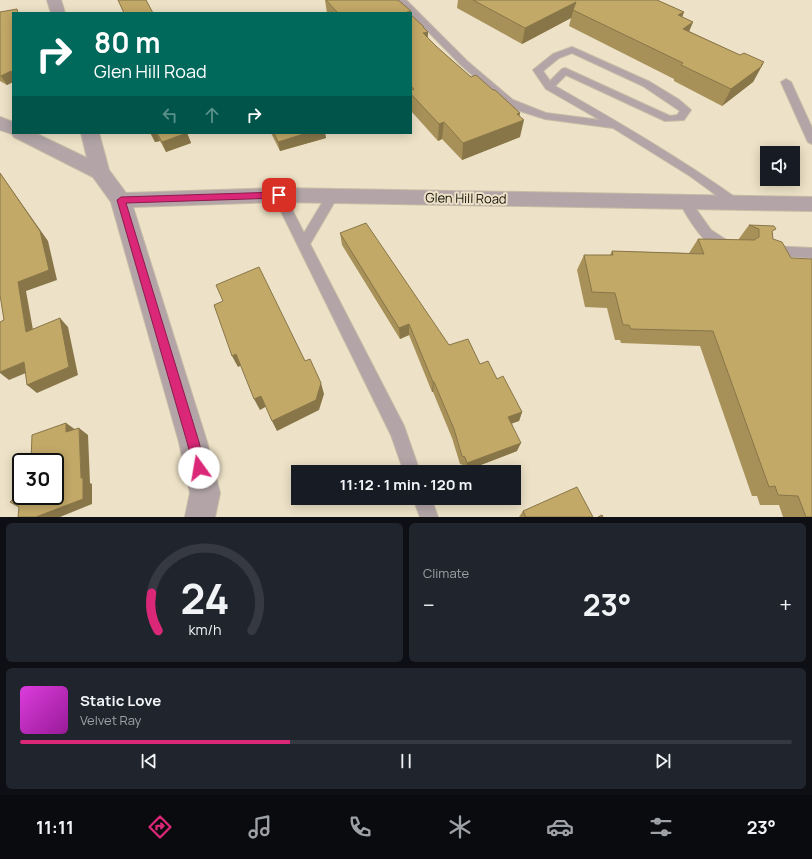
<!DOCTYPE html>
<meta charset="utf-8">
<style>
:root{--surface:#171b24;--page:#20242c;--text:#f1f3f6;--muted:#9ea1a6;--line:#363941;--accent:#db2777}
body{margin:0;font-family:Manrope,sans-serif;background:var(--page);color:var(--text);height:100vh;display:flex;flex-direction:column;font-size:15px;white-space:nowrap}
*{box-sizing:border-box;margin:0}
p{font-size:13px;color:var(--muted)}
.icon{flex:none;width:22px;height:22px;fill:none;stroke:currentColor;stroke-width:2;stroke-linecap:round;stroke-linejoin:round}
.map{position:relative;height:517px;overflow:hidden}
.side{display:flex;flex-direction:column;gap:6px;padding:6px;background:#0d0f14;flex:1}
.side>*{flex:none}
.top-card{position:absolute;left:12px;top:12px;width:400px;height:122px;border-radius:0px;box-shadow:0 2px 10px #0003;background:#00695c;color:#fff;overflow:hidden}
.controls{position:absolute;left:760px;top:146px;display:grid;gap:8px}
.controls a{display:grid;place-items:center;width:40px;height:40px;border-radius:0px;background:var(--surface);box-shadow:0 2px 10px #0003;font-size:20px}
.speed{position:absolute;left:12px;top:453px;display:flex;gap:8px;font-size:20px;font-weight:700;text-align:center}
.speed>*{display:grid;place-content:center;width:52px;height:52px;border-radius:50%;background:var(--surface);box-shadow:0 2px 10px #0003;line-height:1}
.speed .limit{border:2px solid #111;border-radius:6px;background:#fff;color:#111}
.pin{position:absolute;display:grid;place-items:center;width:34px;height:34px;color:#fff;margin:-17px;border-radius:8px;box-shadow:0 2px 6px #0006}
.me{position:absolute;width:44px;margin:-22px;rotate:347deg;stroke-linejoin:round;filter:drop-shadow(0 0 3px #0008)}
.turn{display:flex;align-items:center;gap:14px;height:84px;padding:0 16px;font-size:18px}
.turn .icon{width:52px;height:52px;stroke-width:2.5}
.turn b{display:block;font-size:28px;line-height:34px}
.lanes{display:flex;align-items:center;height:38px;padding:0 16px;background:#0003;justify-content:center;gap:20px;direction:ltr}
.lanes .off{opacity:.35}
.big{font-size:30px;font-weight:700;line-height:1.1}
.side .card{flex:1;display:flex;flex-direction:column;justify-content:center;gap:6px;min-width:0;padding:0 14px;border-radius:6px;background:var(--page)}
.side .dial{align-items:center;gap:0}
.dial svg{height:104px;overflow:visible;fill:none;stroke:var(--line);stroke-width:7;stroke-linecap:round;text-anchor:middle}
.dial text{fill:var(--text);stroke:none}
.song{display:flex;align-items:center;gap:12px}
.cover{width:48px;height:48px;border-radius:6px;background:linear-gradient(135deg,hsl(300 70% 55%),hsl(300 70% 35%))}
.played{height:4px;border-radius:2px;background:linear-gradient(90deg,var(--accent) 35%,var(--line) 35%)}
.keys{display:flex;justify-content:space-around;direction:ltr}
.heat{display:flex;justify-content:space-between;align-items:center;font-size:22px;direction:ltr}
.side .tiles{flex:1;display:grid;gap:6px;grid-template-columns:1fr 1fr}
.card:last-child{grid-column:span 2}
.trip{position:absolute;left:291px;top:465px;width:230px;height:40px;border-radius:0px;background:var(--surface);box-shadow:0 2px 10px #0003;font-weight:700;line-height:40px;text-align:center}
.menu{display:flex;height:64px;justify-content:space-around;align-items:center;background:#090b0e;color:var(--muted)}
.menu .icon{width:28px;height:28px}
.menu .selected{color:var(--accent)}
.menu b{font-size:18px;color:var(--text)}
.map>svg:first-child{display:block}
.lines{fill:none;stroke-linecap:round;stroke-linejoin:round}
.lane-casing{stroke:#c6bca5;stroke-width:2}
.street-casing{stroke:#c6bca5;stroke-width:2}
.lane{fill:#b2a4a7;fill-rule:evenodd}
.street{fill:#b2a4a7;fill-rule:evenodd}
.wall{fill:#a89159}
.shaded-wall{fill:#887649}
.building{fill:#c3a968;stroke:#887649}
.route{fill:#db2777;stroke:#8e194d}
.labels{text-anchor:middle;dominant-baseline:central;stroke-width:4;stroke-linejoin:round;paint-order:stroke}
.street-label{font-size:13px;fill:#151108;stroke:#ede2c7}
</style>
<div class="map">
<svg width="812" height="517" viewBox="0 0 812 517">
<rect width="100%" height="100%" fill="#ede2c7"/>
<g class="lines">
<defs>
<g id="lane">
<path d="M 397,0 L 406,0 L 467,61 L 513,100 L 546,113 L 600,120 L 546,89 L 533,70 L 553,54 L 572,47 L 650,82 L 678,99 L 691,110 L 684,120 L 665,121 L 566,75 L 555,86 C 618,122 680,158 739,200 L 741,203 L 739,206 L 735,207 L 731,206 L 690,176 L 613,128 L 545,119 L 520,111 L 505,104 L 461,65 ZM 572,53 L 643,86 L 680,111 L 677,115 L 670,116 L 565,68 L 562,69 L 550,81 L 543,71 L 559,58 Z"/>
<path d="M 786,79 L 791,82 L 812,128 L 812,144 L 808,142 L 807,140 L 781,82 Z"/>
<path d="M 279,191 L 283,192 L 304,233 L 328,193 L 332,192 L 336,193 L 338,196 L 310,244 L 404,426 L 420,472 L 404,472 L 391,435 L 273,195 L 275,192 Z"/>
<path d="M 685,198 L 689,199 L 711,230 L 731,243 L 732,247 L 731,251 C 709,257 688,217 679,202 L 681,199 Z"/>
<path d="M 770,246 L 812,248 L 812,258 L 765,255 L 764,251 L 765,247 Z"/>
<path d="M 413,498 L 431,498 L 438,517 L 420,517 Z"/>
</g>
<g id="street">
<path d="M 47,0 L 61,0 L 65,13 L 51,13 Z"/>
<path d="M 0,117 L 13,122 L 13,133 L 35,133 L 87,158 L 81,133 L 99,133 L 109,170 L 126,193 L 279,188 L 812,197 L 812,211 L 279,202 L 133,207 L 207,442 L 220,493 L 215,517 L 185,517 L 190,493 L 179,442 L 111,202 L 93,177 L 14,137 L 12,134 L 0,130 Z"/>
</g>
</defs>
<use href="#lane" class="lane-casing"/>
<use href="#street" class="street-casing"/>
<use href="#lane" class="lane"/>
<use href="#street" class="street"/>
</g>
<g class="wall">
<path d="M 325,0 L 398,0 L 411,11 L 411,15 L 424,27 L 424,29 L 428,32 L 428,38 L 437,47 L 471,77 L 493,90 L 520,113 L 519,116 L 520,137 L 462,160 L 442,139 L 438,141 L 411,111 L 411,13 L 327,13 Z"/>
<path d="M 458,0 L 657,0 L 684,12 L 682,17 L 693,22 L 689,31 L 740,55 L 764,62 L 753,82 L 722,106 L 674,81 L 674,79 L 569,26 L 571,18 L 522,44 L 457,8 Z"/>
<path d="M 0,12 L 13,13 L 13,82 L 7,85 L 0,81 Z"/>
<path d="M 150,133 L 187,133 L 191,143 L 166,152 L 160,141 L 155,142 Z"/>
<path d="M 271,133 L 325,133 L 326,138 L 280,151 Z"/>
<path d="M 749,225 L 773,233 L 773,239 L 812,517 L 783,517 L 779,505 L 760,505 L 757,496 L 752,496 L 700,346 L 621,343 L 620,340 L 615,340 L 607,308 L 585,307 L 577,270 L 584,255 L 610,255 L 612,251 L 689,253 L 698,239 L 738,240 Z"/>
<path d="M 340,233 L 449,345 L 480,364 L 497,379 L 522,412 L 519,421 L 512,423 L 517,451 L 465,471 L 463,465 L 460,464 L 452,438 L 433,392 L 432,392 L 409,335 L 400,339 L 342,245 Z"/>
<path d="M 523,511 L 593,517 L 519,517 Z"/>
</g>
<g class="shaded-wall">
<path d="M 576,2 L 571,18 L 522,44 L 525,28 Z"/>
<path d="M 684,12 L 678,28 L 678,15 Z"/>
<path d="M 693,22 L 686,39 L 683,29 Z"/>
<path d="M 423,27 L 424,27 L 424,33 L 428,32 L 427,48 L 422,50 Z"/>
<path d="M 764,62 L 753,82 L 722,106 L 731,89 Z"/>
<path d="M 11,71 L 13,75 L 13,82 L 7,85 L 1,76 Z"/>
<path d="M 520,113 L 518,122 L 524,120 L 520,137 L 462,160 L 463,143 Z"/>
<path d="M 444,122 L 442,139 L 438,141 L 439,124 Z"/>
<path d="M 151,133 L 156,133 L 160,141 L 155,142 Z"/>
<path d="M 187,133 L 191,143 L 166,152 L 162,142 Z"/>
<path d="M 307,133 L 325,133 L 326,138 L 280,151 L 278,142 Z"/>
<path d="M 0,173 L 48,241 L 57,280 L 26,291 L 35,341 L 26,332 Z"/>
<path d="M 60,318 L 68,327 L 78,375 L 37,393 L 27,385 Z"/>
<path d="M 409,324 L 409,335 L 400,339 L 399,328 Z"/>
<path d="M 236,354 L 242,365 L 238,367 L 232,356 Z"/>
<path d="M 24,362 L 33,370 L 9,380 L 0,373 L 0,372 Z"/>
<path d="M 433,382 L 434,382 L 433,392 L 432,392 Z"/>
<path d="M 321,383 L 324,394 L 319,410 L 277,431 L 272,421 Z"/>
<path d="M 261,396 L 267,406 L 260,410 L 254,399 Z"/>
<path d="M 522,412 L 519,421 L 505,426 L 508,417 Z"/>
<path d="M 66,423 L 76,430 L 66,432 Z"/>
<path d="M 79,428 L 88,435 L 90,483 L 92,484 L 92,504 L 60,517 L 36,517 L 81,478 Z"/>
<path d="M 521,443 L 517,451 L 465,471 L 467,463 Z"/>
</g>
<g class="building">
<path d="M 118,0 L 146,0 L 153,13 L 124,13 Z"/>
<path d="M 326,0 L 398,0 L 411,11 L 407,12 L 408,13 L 338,13 Z"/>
<path d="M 473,0 L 657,0 L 684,12 L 678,15 L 693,22 L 683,29 L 740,55 L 744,53 L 764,62 L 761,65 L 762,66 L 731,89 L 681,65 L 683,63 L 573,10 L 576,2 L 525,28 Z"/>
<path d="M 17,9 L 18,13 L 13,13 L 13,73 L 11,71 L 1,76 L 0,76 L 0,12 Z"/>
<path d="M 411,15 L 424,27 L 423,27 L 428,32 L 423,33 L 437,47 L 471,77 L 476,75 L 493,90 L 495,90 L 520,113 L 517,114 L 524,120 L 463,143 L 444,122 L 439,124 L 411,94 L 411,90 L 414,89 L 411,86 Z"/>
<path d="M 157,133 L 187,133 L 162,142 Z"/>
<path d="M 274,133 L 307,133 L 278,142 Z"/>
<path d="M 0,173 L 40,231 L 49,270 L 18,282 L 26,332 L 60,318 L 69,367 L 27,385 L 24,362 L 0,372 L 0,322 L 4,320 L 0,295 Z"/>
<path d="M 366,223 L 449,345 L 468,339 L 480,364 L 488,361 L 497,379 L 503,376 L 522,412 L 508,417 L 521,443 L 467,463 L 465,457 L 462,456 L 454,429 L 434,382 L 433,382 L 409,324 L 399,328 L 340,233 Z"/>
<path d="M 749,225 L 774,226 L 776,229 L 772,231 L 773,239 L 782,242 L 791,258 L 812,259 L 812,517 L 806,517 L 798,496 L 778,495 L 775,486 L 769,487 L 713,331 L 631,329 L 629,325 L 623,325 L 615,293 L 592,292 L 584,255 L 613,255 L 612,251 L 704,254 L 698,239 L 755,240 L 755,239 L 759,237 L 759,229 Z"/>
<path d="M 259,267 L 305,361 L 310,359 L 321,383 L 316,400 L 272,421 L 261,396 L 254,399 L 236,354 L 232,356 L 214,305 L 223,301 L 216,285 Z"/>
<path d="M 66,423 L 66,432 L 79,428 L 81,478 L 83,478 L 83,499 L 36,517 L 18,517 L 19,507 L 10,502 L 19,493 L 20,480 L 21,479 L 21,496 L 55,496 L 55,462 L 31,462 L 32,435 Z"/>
<path d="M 577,487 L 593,517 L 526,517 L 523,511 Z"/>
<path d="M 602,515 L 603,517 L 598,517 Z"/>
</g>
<path class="route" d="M 279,192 L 283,195 L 279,198 L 126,203 L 199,442 L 205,468 L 203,472 L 199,474 L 195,472 L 187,442 L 117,200 L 121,197 Z"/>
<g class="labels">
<g class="street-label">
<text transform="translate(466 198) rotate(1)">Glen Hill Road</text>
</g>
</g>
</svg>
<div class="controls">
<a><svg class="icon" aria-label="sound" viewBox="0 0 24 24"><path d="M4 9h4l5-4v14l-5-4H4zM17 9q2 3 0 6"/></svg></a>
</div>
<div class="speed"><div class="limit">30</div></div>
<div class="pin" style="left:279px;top:195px;background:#d93025"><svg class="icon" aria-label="arrive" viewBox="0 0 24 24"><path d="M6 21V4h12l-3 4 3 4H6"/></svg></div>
<svg class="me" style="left:199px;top:468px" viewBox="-20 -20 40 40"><circle r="19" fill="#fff"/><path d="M0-13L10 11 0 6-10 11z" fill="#db2777"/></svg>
<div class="trip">11:12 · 1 min · 120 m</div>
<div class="top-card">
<div class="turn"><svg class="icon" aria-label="right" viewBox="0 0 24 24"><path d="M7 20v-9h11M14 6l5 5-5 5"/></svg><div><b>80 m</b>Glen Hill Road</div></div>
<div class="lanes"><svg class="icon off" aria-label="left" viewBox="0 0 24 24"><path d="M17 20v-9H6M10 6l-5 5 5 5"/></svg><svg class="icon off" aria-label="ahead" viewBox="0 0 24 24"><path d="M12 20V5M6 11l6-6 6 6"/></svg><svg class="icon" aria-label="right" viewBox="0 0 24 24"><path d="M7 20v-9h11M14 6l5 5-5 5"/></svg></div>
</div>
</div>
<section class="side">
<div class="tiles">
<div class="card dial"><svg viewBox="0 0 100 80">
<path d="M14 69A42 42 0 1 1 86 69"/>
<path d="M14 69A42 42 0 0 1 9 40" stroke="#db2777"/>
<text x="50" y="56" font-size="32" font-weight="700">24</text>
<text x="50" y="72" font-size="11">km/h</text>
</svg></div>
<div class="card"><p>Climate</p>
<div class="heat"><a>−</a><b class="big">23°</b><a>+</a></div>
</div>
<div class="card">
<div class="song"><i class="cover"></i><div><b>Static Love</b><p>Velvet Ray</p></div></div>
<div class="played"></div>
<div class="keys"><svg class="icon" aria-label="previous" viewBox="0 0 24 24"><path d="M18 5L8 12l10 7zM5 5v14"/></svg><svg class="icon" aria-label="pause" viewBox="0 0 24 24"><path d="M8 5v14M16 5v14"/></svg><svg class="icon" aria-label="next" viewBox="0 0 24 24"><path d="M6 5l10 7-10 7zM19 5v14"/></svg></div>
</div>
</div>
</section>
<nav class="menu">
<b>11:11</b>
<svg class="icon selected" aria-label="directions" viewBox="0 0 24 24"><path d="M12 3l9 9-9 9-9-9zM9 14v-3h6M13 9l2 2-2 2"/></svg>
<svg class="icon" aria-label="music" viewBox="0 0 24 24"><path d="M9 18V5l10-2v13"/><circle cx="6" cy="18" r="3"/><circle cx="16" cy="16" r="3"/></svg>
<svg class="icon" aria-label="phone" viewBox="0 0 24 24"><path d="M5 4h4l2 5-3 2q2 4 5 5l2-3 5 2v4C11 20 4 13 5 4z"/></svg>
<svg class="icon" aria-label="climate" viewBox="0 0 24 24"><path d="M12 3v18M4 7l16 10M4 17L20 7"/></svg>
<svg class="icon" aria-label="car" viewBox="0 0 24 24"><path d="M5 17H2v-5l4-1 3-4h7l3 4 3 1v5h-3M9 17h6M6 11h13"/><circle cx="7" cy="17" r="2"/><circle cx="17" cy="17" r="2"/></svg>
<svg class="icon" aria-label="filters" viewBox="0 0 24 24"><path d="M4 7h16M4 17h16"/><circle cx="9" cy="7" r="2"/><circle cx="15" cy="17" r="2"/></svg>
<b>23°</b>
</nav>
